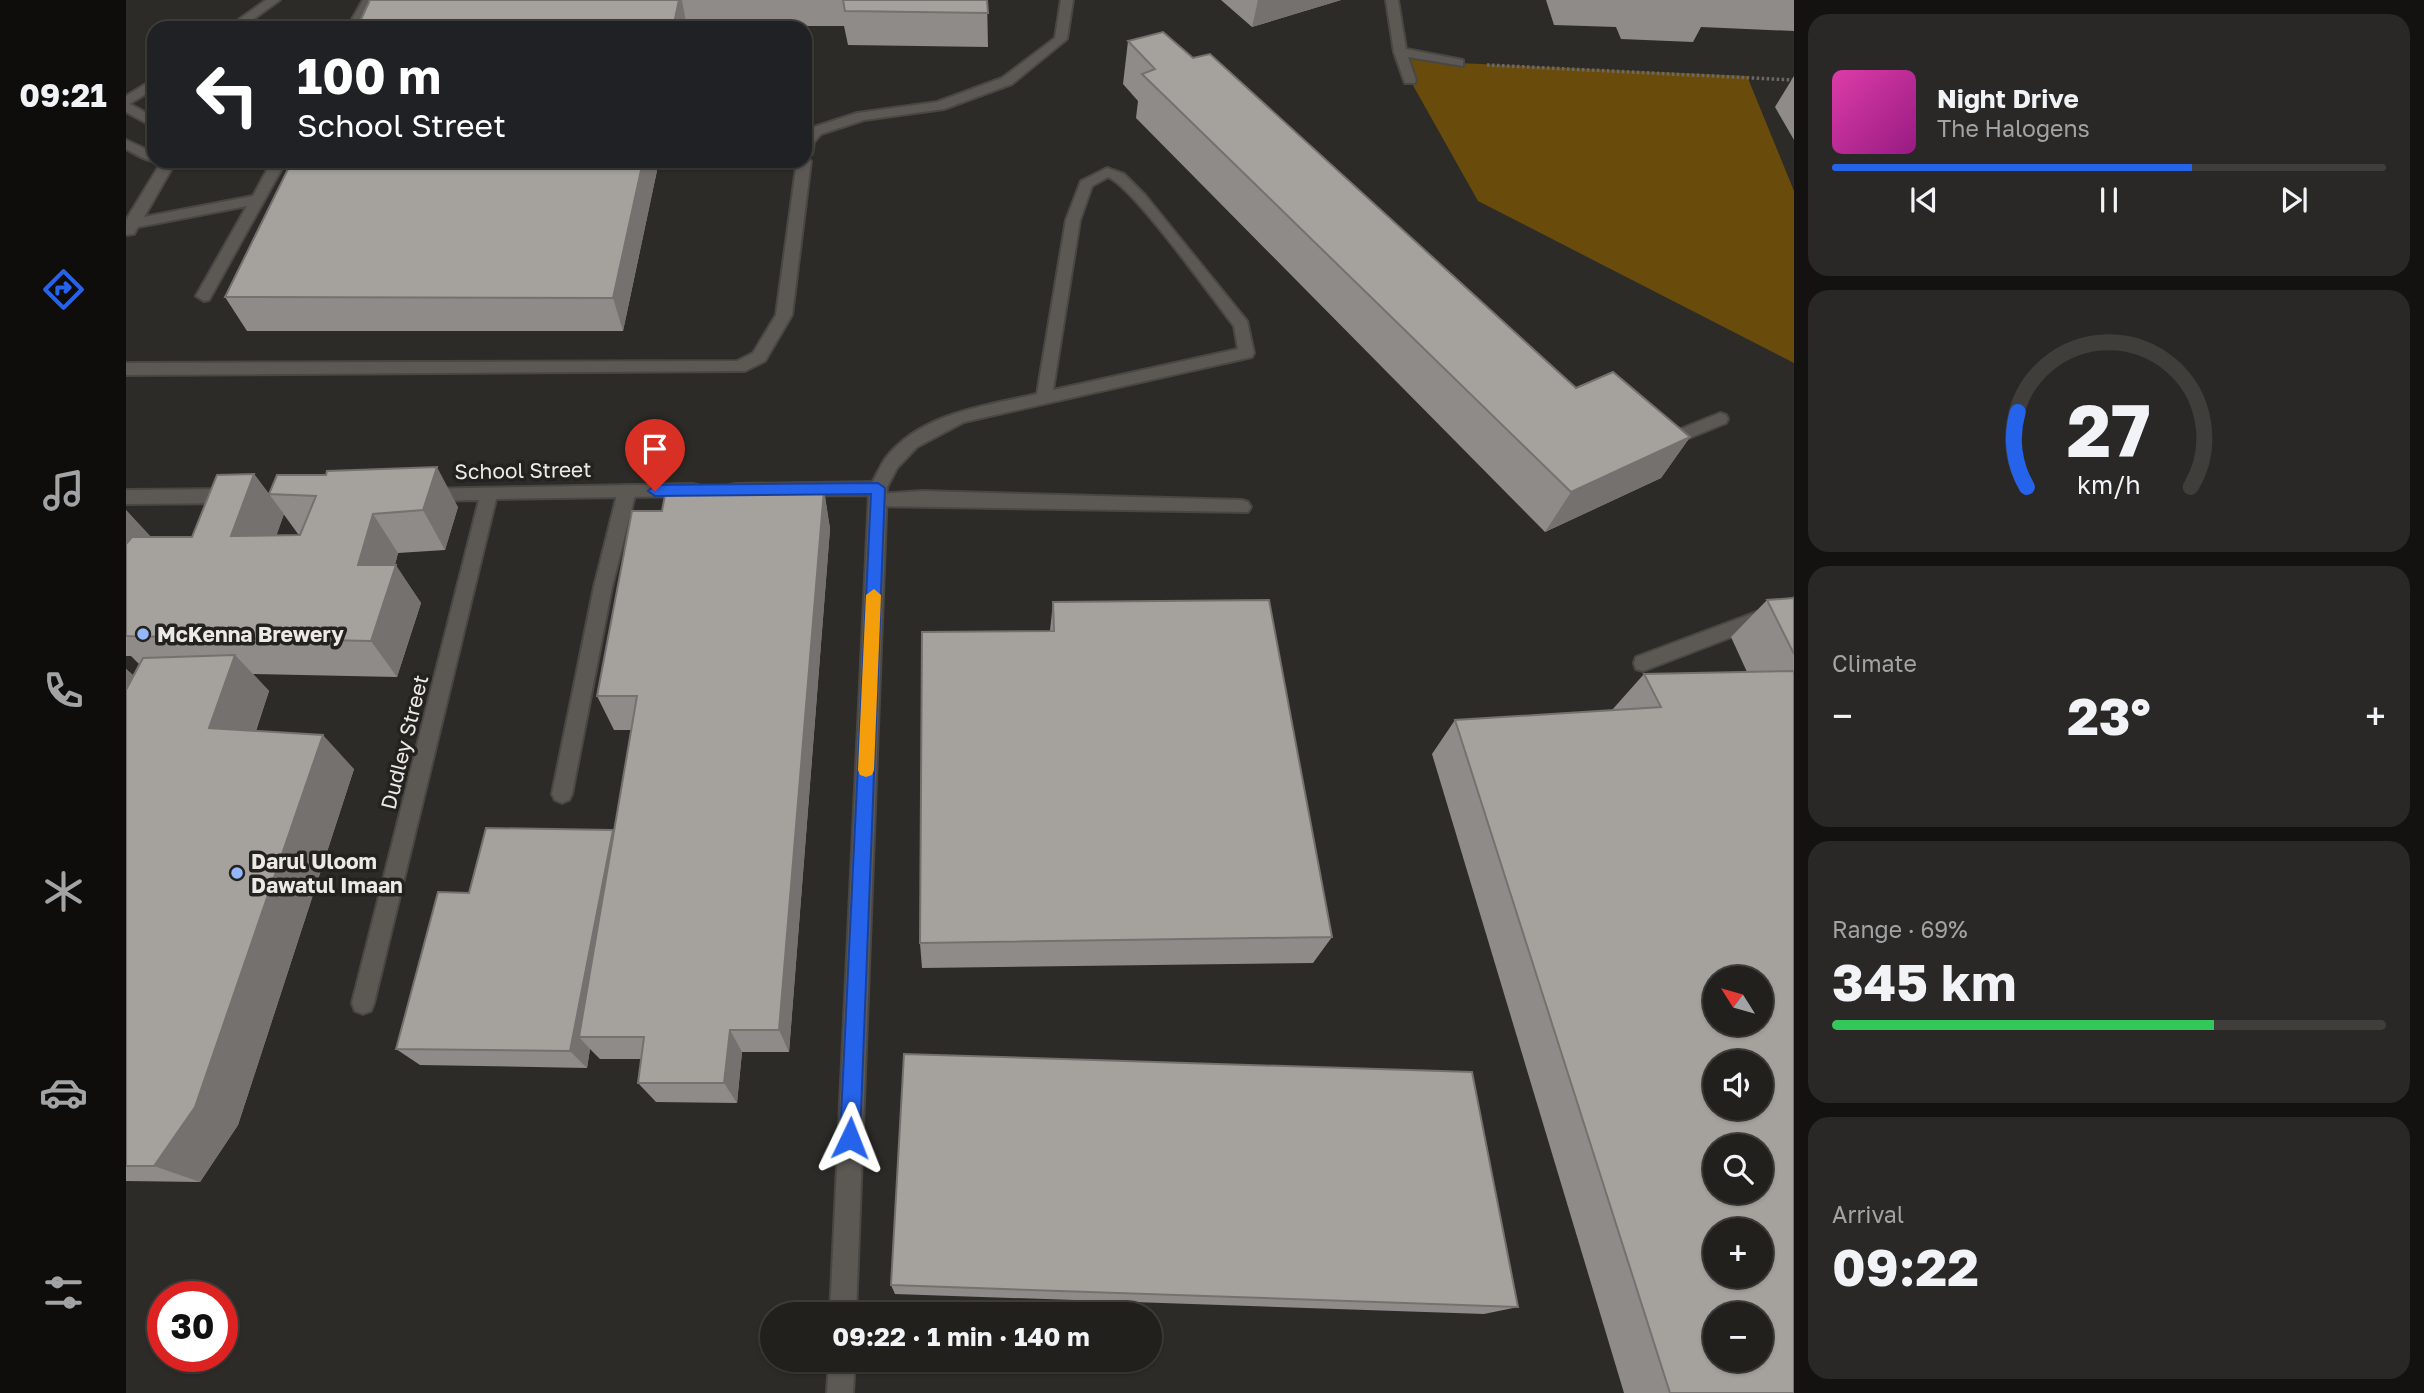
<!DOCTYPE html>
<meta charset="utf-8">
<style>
:root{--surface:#22201d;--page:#2a2826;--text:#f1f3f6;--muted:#a2a3a4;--line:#3f3e3b;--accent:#2563eb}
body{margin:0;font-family:"Golos Text",sans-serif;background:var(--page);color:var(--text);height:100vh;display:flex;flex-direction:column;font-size:26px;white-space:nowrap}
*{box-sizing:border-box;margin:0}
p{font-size:23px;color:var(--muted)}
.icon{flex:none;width:38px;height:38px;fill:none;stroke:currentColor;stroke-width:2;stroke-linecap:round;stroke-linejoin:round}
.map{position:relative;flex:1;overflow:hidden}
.drawer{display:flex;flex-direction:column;gap:14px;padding:14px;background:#131210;width:630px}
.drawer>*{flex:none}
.guide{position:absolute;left:21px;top:21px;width:665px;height:147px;border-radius:21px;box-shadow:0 2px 5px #0004,0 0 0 2px var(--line);background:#202124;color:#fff;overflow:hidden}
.needle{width:46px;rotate:307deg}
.tools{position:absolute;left:1577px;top:966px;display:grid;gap:14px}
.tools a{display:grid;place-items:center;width:70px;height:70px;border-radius:50%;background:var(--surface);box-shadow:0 2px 5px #0004,0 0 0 2px var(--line);font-size:35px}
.speed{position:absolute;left:21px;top:1281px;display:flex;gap:14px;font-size:35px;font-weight:700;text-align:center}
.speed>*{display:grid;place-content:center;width:91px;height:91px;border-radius:50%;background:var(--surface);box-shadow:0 2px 5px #0004,0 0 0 2px var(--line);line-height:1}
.speed .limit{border:10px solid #d22;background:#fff;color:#111}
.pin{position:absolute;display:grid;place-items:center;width:60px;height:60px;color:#fff;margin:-72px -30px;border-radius:50% 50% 50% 0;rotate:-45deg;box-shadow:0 0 7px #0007}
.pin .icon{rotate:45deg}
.me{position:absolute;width:77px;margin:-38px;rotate:2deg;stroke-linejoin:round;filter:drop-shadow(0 0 5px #0008)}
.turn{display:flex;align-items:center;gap:24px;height:147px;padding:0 35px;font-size:32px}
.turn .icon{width:91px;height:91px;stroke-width:2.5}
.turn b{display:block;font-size:49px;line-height:60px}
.big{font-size:52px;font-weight:700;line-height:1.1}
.drawer .widget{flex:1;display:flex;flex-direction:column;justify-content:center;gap:10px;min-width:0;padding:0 24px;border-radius:21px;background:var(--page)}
.drawer .dial{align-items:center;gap:0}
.dial svg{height:182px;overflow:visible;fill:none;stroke:var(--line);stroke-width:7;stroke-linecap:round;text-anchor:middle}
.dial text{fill:var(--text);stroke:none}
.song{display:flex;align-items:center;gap:21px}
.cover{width:84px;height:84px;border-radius:10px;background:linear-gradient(135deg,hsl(320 70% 55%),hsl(310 70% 35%))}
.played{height:7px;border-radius:4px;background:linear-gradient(90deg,var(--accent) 65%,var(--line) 65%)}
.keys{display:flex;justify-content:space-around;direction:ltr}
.heat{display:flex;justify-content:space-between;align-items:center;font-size:38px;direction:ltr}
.charge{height:10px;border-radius:5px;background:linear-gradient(90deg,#34c759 69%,var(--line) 0)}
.trip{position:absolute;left:634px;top:1302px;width:402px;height:70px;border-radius:35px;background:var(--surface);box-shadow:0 2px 5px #0004,0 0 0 2px var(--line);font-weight:700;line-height:70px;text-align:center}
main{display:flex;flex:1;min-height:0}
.menu{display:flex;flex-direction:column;width:126px;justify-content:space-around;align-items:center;background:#0e0d0c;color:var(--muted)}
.menu .icon{width:49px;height:49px}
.menu .current{color:var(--accent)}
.menu b{font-size:32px;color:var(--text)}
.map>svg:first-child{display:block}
.green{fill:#694c0c}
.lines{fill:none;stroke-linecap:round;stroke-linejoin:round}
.service-casing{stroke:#494744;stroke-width:4}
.minor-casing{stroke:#494744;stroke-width:4}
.tertiary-casing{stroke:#494744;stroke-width:4}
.path{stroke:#6a6965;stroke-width:3.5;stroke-dasharray:2.5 2.5;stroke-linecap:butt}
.service{fill:#5c5955;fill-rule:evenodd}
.minor{fill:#5c5955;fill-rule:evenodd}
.tertiary{fill:#5c5955;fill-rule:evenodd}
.wall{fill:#8e8b88}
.shaded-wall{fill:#74716f}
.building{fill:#a5a29e;stroke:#74716f;stroke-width:2;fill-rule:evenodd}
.route{fill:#2563eb;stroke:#184099;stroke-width:2}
.slow{fill:#f59e0b}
.poi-dot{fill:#93b7fd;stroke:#24221e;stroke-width:2.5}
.labels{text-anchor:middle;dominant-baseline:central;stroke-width:7;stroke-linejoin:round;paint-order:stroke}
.street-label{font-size:21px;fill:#ebeae7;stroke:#24221e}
.poi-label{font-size:21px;font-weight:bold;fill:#ebeae7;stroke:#24221e;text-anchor:start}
</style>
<main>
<nav class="menu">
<b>09:21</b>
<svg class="icon current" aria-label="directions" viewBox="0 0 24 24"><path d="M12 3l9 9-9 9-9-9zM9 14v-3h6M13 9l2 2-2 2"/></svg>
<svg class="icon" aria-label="music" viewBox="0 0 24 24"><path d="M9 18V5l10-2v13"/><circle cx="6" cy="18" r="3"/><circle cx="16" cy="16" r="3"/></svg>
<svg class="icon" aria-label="phone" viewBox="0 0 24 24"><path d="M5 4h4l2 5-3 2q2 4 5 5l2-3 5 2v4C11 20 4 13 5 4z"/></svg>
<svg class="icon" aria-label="climate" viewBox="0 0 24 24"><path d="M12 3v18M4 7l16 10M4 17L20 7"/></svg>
<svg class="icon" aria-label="car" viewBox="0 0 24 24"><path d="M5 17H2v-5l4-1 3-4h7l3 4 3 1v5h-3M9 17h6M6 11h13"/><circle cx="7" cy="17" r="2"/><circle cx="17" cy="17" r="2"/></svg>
<svg class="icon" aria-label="filters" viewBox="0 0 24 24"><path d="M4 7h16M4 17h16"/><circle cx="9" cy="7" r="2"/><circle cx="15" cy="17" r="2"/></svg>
</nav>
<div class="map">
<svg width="1668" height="1393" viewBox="0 0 1668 1393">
<rect width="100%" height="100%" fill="#2d2b27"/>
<path class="green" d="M 1274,52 L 1332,63 L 1621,76 L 1668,191 L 1668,363 L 1352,201 L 1284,80 Z"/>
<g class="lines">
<defs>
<g id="service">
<path d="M 237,0 L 249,0 L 233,28 L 221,28 Z"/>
<path d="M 935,0 L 947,0 L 941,39 L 886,84 L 818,109 L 738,120 L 695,134 L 688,142 L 686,154 L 681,158 L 685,161 L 666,315 L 639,361 L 619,371 L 0,375 L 0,363 L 611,361 L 627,353 L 650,315 L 671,161 L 679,161 L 679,135 L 685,128 L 731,113 L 811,102 L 876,78 L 929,38 Z"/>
<path d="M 0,102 L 28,117 L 28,127 L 0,112 Z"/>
<path d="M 0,140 L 28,153 L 28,161 L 33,161 C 22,163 10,154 0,149 Z"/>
<path d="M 36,161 L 50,161 L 18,217 L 127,196 L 146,161 L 160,161 L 83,300 L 78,301 L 70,296 L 121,206 L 12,227 L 8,234 L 0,235 L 0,220 Z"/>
<path d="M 981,168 L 998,174 L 1019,195 L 1121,321 L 1128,353 L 1126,357 L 838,422 L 791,447 L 771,468 L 758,493 L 752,494 L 796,491 L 1116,500 L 1122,502 L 1125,507 L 1122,512 L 746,506 L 743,501 L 746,496 L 752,494 L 746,493 L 743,488 C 749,479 753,468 759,459 C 794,413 859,406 911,394 L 940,220 L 955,181 ZM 982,177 C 1008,188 1086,298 1108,326 L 1112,349 L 927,390 L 954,220 L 966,186 Z"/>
<path d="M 1594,413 L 1600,415 L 1602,419 L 1600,423 L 1536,449 L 1528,443 L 1530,439 Z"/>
<path d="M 501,485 L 507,486 L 510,491 L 486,587 L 446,794 L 443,800 L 436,803 L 429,800 L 426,794 L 468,587 L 492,491 L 495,486 Z"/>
<path d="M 1668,598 L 1668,613 L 1517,671 L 1510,669 L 1508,663 L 1510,657 Z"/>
</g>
<g id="minor">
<path d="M 1260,0 L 1272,0 L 1280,49 L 1337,60 L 1337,66 L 1282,57 L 1290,80 L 1289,83 L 1279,83 L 1268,52 Z"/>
<path d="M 752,482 L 758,483 L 761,488 L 730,1314 L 704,1314 L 743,495 L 610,496 L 604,495 L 601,490 L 604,485 L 610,484 Z"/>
<path d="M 566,484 L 572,485 L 575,490 L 572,495 L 566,496 L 370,499 L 248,1003 L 245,1011 L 237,1014 L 229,1011 L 226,1003 L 353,500 L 299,501 L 293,499 L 290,494 L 293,489 Z"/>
<path d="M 108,489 L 114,491 L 117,496 L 114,501 L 108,503 L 0,504 L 0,490 Z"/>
<path d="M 703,1360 L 729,1360 L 727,1393 L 701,1393 Z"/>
</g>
<g id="tertiary">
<path d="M 140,0 L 154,0 L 115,28 L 101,28 Z"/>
<path d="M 28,79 L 28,89 L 0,106 L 0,96 Z"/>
</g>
</defs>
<use href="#service" class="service-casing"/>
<use href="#minor" class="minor-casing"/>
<use href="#tertiary" class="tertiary-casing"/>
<path class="path" d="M 1361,65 L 1668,80"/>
<use href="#service" class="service"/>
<use href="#minor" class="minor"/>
<use href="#tertiary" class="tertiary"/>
</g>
<g class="wall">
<path d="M 244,0 L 861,0 L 862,47 L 722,45 L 718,26 L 561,26 L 561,28 L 231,28 Z"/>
<path d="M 1095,0 L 1215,0 L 1126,27 Z"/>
<path d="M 1420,0 L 1668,0 L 1668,31 L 1575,27 L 1567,42 L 1495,39 L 1490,27 L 1428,25 Z"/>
<path d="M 1002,41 L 1450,388 L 1564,437 L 1535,478 L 1419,532 L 1010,118 L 1012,101 L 997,84 Z"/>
<path d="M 1668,76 L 1668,140 L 1649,107 Z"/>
<path d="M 533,161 L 497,331 L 121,331 L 99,297 Z"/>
<path d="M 128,474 L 158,514 L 150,535 L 174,535 L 175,534 L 172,534 L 143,494 L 151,475 L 332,507 L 319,550 L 272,553 L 269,565 L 295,603 L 271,677 L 127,674 L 143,691 L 130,731 L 228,769 L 112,1125 L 74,1182 L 0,1181 L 0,669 L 7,675 L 13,664 L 5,656 L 0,656 L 0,510 L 24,537 L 66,537 Z"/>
<path d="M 698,490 L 704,529 L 663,1052 L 616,1052 L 611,1103 L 530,1102 L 512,1083 L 515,1059 L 474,1059 L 464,1049 L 461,1068 L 294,1065 L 270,1049 L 487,830 L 488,832 L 505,730 L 488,730 L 471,696 L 536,511 Z"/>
<path d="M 1668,598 L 1668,1393 L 1498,1393 L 1306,754 L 1329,720 L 1486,710 L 1518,674 L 1621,672 L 1605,637 L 1641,600 Z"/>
<path d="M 927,602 L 1206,937 L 1187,963 L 796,968 L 794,943 L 924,631 Z"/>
<path d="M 765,1285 L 1392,1307 L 1358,1314 L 769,1294 Z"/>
</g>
<g class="shaded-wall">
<path d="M 553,0 L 556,0 L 561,28 L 547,28 Z"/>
<path d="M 1132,0 L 1215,0 L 1126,27 Z"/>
<path d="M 517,161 L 533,161 L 497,331 L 487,298 Z"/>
<path d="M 1564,437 L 1535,478 L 1419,532 L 1445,492 Z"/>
<path d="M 311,467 L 332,507 L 319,550 L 297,510 Z"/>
<path d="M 128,474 L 158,514 L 137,575 L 105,536 Z"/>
<path d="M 698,490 L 704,529 L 663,1052 L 653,1030 Z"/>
<path d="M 0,510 L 28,540 L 0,583 Z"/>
<path d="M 247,514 L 272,553 L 264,583 L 270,565 L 295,603 L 271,677 L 245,641 L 232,565 Z"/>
<path d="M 109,655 L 143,691 L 119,761 L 83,728 Z"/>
<path d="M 0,669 L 21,688 L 0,733 Z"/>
<path d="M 197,735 L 228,769 L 112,1125 L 74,1182 L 28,1166 Z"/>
<path d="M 487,830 L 500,854 L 453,1037 L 464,1049 L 461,1068 L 444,1051 Z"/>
<path d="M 604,1030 L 616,1052 L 611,1103 L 598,1083 Z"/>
</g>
<g class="building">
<path d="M 244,0 L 553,0 L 547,28 L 231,28 Z"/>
<path d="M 717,0 L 861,0 L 862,13 L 719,11 Z"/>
<path d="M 1037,32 L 1067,58 L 1084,54 L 1450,388 L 1487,372 L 1564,437 L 1445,492 L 1016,74 L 1029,69 L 1002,41 Z"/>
<path d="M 166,161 L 517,161 L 487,298 L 99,297 Z"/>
<path d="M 311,467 L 297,510 L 247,514 L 232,565 L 270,565 L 245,641 L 0,636 L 0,544 L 6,537 L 66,537 L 91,475 L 128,474 L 105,536 L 174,535 L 190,496 L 143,494 L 151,475 L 200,475 L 201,471 Z"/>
<path d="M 540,490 L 698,490 L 653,1030 L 604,1030 L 598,1083 L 512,1083 L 518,1037 L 453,1037 L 511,696 L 471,696 L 506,511 L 536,511 Z"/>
<path d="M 1668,598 L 1668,654 L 1641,600 Z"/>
<path d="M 1143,600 L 1206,937 L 794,943 L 796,632 L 928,631 L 927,602 Z"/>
<path d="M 109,655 L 83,728 L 197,735 L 69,1107 L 28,1166 L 0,1166 L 0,690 L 17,658 Z"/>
<path d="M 1668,671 L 1668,1393 L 1544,1393 L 1329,720 L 1535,707 L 1518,674 ZM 1589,978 L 1634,978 L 1634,1024 L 1589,1024 ZM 1589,1062 L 1634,1062 L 1634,1108 L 1589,1108 ZM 1589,1146 L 1634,1146 L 1634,1192 L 1589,1192 ZM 1589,1230 L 1634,1230 L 1634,1276 L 1589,1276 ZM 1589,1314 L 1634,1314 L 1634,1360 L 1589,1360 Z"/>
<path d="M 360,828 L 487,830 L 444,1051 L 270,1049 L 312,892 L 343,893 Z"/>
<path d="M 778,1054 L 1346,1072 L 1392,1307 L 765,1285 Z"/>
</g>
<path class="route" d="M 752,483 L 759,488 L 734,1138 L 731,1145 L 724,1148 L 717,1145 L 714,1138 L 745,494 L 529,496 L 522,491 L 529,485 Z"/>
<path class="slow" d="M 748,589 L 755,595 L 748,770 L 746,775 L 740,777 L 734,775 L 732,770 L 740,595 Z"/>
<g class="poi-dot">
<circle cx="17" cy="634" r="7"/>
<circle cx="111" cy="873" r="7"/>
</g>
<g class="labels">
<g class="street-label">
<text transform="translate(397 470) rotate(-1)">School Street</text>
<text transform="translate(278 742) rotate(-76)">Dudley Street</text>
</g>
<g class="poi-label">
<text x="31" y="634">McKenna Brewery</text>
<text x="125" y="861">Darul Uloom<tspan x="125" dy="24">Dawatul Imaan</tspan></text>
</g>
</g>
</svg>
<div class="tools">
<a><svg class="needle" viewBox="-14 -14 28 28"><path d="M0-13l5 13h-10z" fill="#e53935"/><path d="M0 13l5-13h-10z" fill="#a2a3a4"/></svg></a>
<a><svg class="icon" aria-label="sound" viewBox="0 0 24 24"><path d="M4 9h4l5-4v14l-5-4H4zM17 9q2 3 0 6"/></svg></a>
<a><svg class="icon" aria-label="search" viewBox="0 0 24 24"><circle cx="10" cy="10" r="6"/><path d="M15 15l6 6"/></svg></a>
<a>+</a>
<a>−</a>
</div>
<div class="speed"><div class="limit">30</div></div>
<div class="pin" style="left:529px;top:491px;background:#d93025"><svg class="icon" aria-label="arrive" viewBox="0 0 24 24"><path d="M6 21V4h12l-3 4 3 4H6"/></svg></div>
<svg class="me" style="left:724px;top:1138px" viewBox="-20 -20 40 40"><path d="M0-17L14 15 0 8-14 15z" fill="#2563eb" stroke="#fff" stroke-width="4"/></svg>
<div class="trip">09:22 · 1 min · 140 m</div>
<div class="guide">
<div class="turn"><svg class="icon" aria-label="left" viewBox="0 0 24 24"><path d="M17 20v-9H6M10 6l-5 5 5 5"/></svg><div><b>100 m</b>School Street</div></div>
</div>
</div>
<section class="drawer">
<div class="widget">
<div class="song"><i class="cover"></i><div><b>Night Drive</b><p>The Halogens</p></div></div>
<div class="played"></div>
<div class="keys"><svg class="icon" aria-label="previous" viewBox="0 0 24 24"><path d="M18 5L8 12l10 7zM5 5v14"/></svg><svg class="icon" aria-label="pause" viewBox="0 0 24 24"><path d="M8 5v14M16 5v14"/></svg><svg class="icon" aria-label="next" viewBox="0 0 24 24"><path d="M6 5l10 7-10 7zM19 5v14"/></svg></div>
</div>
<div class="widget dial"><svg viewBox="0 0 100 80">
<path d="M14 69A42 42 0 1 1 86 69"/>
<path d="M14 69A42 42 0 0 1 10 36" stroke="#2563eb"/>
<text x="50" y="56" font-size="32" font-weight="700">27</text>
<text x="50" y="72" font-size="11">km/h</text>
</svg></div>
<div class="widget"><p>Climate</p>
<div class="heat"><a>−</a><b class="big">23°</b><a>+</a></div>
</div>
<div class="widget"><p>Range · 69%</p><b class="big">345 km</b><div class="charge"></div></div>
<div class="widget"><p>Arrival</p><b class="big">09:22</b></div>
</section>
</main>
